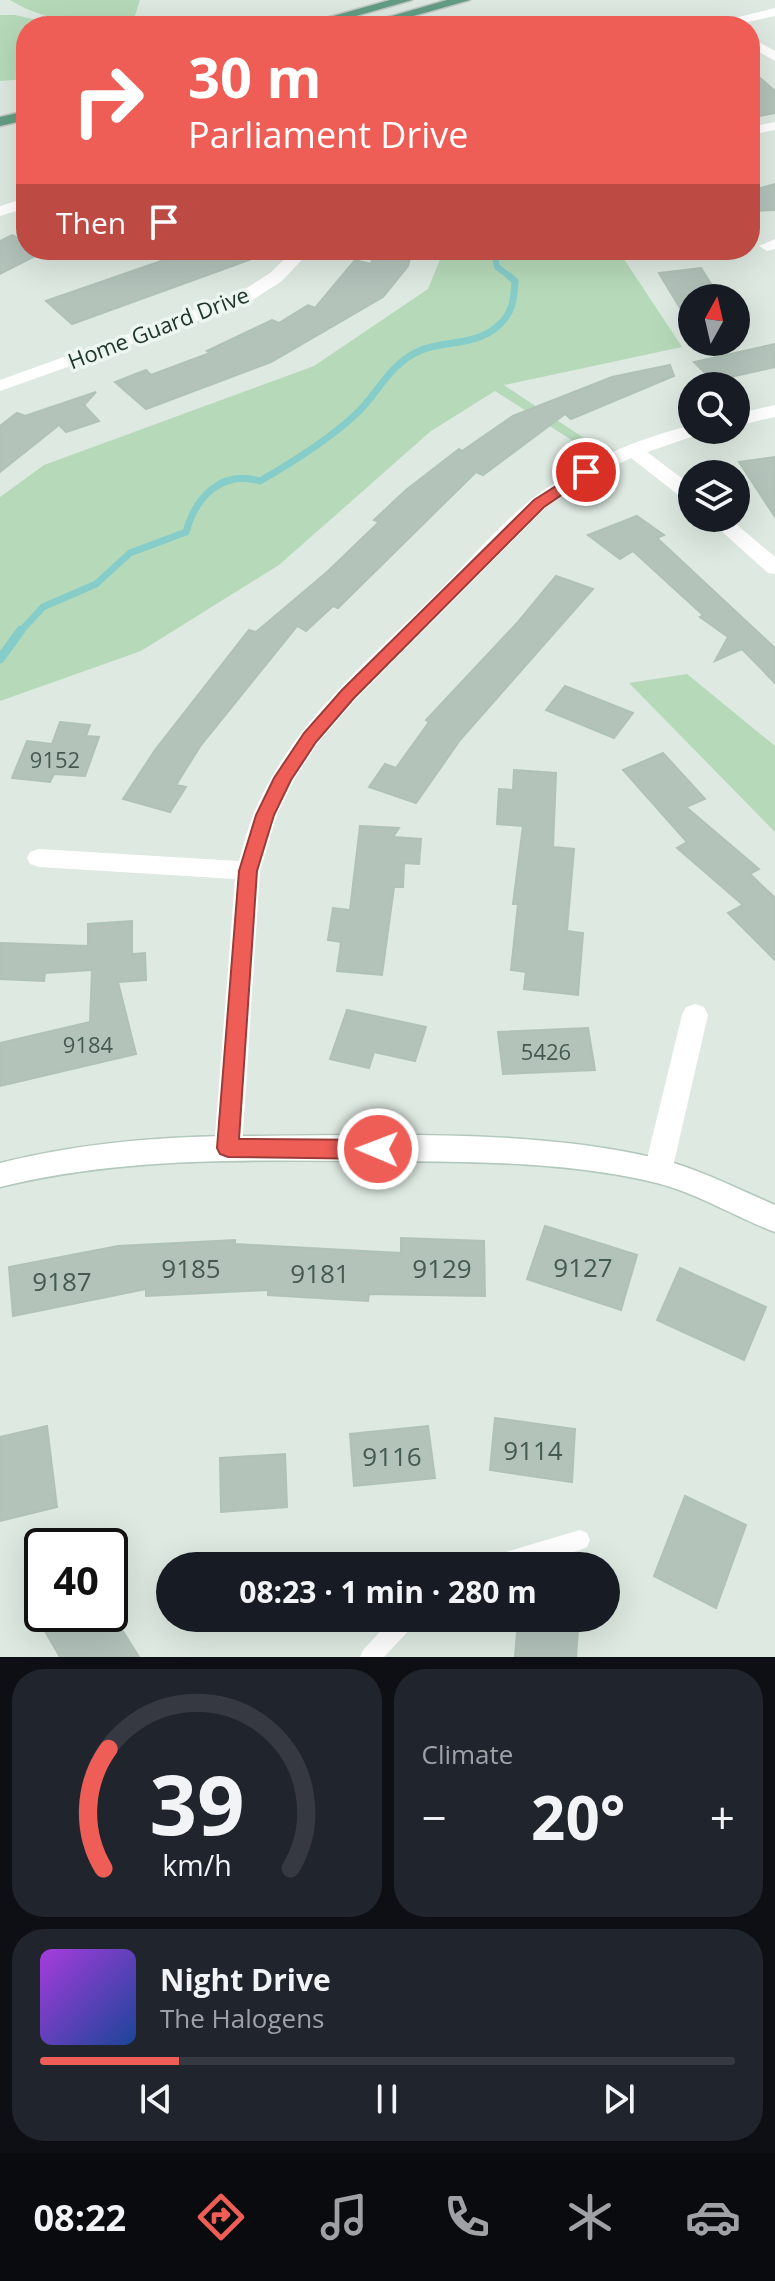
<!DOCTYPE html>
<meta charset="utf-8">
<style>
:root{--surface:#171b24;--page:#20242c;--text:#f1f3f6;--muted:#9ea1a6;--line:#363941;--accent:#ee5d56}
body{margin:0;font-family:"Open Sans",sans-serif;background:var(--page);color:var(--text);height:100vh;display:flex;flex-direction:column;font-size:30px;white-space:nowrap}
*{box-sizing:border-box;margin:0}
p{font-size:26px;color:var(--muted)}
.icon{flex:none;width:44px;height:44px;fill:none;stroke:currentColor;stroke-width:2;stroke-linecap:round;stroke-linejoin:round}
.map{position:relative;height:1657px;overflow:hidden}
.sheet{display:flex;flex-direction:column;gap:12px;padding:12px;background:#0d0f14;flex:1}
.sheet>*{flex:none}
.hud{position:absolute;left:16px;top:16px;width:744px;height:244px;border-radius:32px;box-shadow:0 8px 32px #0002;background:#ee5d56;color:#fff;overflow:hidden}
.needle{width:52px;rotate:8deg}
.fabs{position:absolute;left:678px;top:284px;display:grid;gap:16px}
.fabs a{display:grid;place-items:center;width:72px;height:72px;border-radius:50%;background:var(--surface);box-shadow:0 8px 32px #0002;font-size:40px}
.speed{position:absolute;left:24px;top:1528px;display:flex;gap:16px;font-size:40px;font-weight:700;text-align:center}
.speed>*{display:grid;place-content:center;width:104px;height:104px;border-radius:50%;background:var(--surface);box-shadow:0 8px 32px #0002;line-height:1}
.speed .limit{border:4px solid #111;border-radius:12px;background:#fff;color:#111}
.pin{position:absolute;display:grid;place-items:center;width:68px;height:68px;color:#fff;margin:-34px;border:4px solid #fff;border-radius:50%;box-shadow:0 2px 8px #0007}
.me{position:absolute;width:88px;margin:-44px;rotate:271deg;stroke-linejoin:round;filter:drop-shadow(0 0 6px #0008)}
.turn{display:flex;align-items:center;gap:28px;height:168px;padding:0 40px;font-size:36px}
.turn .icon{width:104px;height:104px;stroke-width:2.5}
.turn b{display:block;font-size:56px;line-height:68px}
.then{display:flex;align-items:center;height:76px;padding:0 40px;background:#0003;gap:16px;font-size:30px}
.big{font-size:60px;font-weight:700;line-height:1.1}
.sheet .tile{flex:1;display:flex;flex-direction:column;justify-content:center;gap:12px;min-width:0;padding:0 28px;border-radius:32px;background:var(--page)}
.sheet .dial{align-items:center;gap:0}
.dial svg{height:208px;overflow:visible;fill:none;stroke:var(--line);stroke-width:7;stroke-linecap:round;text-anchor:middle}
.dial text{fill:var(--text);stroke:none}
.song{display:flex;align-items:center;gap:24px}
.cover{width:96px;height:96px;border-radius:12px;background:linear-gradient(135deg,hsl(280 70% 55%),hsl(220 70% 35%))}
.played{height:8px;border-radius:4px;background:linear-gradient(90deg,var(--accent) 20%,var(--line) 20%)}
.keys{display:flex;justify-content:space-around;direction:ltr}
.heat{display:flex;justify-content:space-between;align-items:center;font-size:44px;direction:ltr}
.sheet .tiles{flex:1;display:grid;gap:12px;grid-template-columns:1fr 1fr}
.tile:last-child{grid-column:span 2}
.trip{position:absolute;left:156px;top:1552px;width:464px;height:80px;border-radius:40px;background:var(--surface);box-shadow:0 8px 32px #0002;font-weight:700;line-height:80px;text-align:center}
.dock{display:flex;height:128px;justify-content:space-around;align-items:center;background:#090b0e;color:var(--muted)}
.dock .icon{width:56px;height:56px}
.dock .selected{color:var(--accent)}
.dock b{font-size:36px;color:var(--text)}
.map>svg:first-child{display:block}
.green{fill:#b6dab9}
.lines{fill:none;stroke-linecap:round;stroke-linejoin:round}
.stream-far2{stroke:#86cdca;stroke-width:6}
.stream-far1{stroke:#86cdca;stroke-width:7}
.stream{stroke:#86cdca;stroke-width:9}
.building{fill:#b3c3ba;stroke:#b0c2b7;stroke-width:2}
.secondary-casing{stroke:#b1c8bb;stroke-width:3}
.primary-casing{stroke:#c1c7c4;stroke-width:3}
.lane{fill:#fff;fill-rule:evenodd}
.street{fill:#fff;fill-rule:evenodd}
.secondary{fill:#fff;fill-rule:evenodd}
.primary{fill:#639d83;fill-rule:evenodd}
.route{fill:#ee5d56;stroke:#9b3c38;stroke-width:2}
.labels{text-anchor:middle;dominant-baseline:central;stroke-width:7;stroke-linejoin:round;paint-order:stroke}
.far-street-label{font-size:22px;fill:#20372c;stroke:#edf6f0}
.number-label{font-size:22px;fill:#455a50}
.near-number-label{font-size:26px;fill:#455a50}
</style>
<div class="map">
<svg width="775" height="1657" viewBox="0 0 775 1657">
<rect width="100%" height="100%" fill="#dde9e1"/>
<g class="green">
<path d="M 10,0 L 140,0 L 132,25 C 90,25 47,23 10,0 Z"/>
<path d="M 0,15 L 15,15 L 63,26 L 26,26 L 26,79 L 0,81 Z"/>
<path d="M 444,250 L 618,250 L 682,347 L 504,385 L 596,446 L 587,450 L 495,391 L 431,431 L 279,565 L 141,651 L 0,701 L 0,497 L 44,465 L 314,366 L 428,289 Z"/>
<path d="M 687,674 L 775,746 L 775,832 L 629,683 Z"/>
</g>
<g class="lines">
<path class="stream-far2" d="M 494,250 L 497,267 L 512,278"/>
<path class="stream-far1" d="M 20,632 L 43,607 L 96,584 L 130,553 L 186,532 C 196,496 222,470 260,481 C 293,462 327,441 355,415 C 378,394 388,365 419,351 C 443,340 476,347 499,325 C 513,313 514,298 515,281 L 509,276"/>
<path class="stream" d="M 0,659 L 21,630"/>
</g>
<g class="building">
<path d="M 750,69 L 775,91 L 775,113 L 760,116 L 750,108 Z"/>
<path d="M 775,184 L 775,210 L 750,211 L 750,191 Z"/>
<path d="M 12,235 L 26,242 L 26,250 L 45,251 L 0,274 L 0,241 Z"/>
<path d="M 193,250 L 271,252 L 72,324 L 46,301 Z"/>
<path d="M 375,250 L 412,250 L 408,266 L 383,297 L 271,362 L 146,409 L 115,382 L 146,370 L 151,375 L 210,353 L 207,351 L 272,320 L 279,323 L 308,305 L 315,308 L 355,260 L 371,264 Z"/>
<path d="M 701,268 L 720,298 L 692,298 L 692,328 L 659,273 Z"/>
<path d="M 775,344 L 775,367 L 713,381 L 694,362 Z"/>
<path d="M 670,365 L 674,376 L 571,419 L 565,414 L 483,475 L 476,472 L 338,608 L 333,606 L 306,631 L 297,626 L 201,745 L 176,785 L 186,787 L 170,812 L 123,799 L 155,750 L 249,630 L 256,632 L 327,572 L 379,522 L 374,520 L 406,490 L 459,449 L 462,451 L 513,416 L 612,377 Z"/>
<path d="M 96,392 L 84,405 L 99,421 L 66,432 L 59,425 L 0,472 L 0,426 L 17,413 L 25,416 Z"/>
<path d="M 775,457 L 775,517 L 739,462 Z"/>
<path d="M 637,516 L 664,535 L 657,538 L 775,648 L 775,683 L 742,649 L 715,661 L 728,637 L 700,617 L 703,615 L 633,551 L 620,559 L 588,535 Z"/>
<path d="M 556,576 L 593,589 L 460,740 L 416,803 L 369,787 L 385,764 L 396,768 L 429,722 L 426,720 L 518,622 Z"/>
<path d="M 565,686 L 633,713 L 614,738 L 546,710 Z"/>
<path d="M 60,722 L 90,725 L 86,736 L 99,737 L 85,776 L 54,774 L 50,782 L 12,778 L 27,741 L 52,744 Z"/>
<path d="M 663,753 L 705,799 L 686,807 L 759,869 L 750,874 L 775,898 L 775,960 L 728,913 L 743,905 L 677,848 L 687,842 L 623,770 Z"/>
<path d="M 514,770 L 556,773 L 553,847 L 574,849 L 567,931 L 583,933 L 578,995 L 524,989 L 526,972 L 511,970 L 518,904 L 513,904 L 523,826 L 497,824 L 499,789 L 513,790 Z"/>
<path d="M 360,826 L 399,828 L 393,837 L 421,839 L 419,864 L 404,863 L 403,887 L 394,887 L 382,975 L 337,971 L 341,942 L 328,940 L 333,908 L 350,910 Z"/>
<path d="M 132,921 L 132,954 L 145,953 L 146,980 L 118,982 L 136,1054 L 0,1086 L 0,1043 L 90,1022 L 92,970 L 45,973 L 44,981 L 0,979 L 0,943 L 88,946 L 88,924 Z"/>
<path d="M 347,1010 L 426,1027 L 415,1061 L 374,1052 L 369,1068 L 330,1059 Z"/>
<path d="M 588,1028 L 595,1070 L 503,1074 L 498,1032 Z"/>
<path d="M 545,1226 L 637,1255 L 621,1310 L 527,1279 Z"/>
<path d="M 401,1238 L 484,1241 L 485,1296 L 369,1294 L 368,1301 L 268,1295 L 268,1290 L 146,1296 L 146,1289 L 13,1316 L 9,1267 L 118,1246 L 235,1240 L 235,1244 L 401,1253 Z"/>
<path d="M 680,1268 L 766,1307 L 744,1360 L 657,1320 Z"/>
<path d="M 495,1418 L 575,1429 L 572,1482 L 490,1470 Z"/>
<path d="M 47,1426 L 57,1507 L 0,1521 L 0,1437 Z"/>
<path d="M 428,1426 L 435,1478 L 354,1486 L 350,1434 Z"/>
<path d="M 285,1454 L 287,1507 L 221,1512 L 220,1458 Z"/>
<path d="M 685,1496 L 746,1525 L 716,1608 L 654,1576 Z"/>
<path d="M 35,1614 L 112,1614 L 139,1657 L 60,1657 Z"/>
<path d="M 518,1620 L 578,1629 L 576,1657 L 515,1657 Z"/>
</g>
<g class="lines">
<defs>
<path id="secondary" d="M 229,1136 C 364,1136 524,1127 656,1158 C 697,1168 736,1188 775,1205 L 775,1232 C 735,1217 699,1194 657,1183 C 563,1160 464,1162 368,1161 C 243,1160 122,1157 0,1187 L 0,1163 C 76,1144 151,1137 229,1136 Z"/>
<g id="primary">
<path d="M 390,0 L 412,0 L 321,26 L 298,26 Z"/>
<path d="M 447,0 L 470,0 L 385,24 L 378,20 Z"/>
<path d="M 26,111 L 26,120 L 0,126 L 0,117 Z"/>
</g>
</defs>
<use href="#secondary" class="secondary-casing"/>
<use href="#primary" class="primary-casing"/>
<g class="lane">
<path d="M 580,1530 L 587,1533 L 590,1540 L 587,1547 L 580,1550 L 525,1566 L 482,1566 L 485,1559 L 492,1556 Z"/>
<path d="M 393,1618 L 417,1618 L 414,1625 L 384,1657 L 360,1657 L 363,1650 Z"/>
</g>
<g class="street">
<path d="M 775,8 L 775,16 L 729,26 L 703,26 Z"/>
<path d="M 750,37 L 775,51 L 775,61 L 750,47 Z"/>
<path d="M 775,122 L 775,130 L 750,135 L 750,127 Z"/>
<path d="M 26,198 L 26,208 L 0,216 L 0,206 Z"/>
<path d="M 775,239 L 775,249 L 767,251 L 759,246 Z"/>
<path d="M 294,250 L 311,250 L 282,281 L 248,303 L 0,391 L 0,380 L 236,295 L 270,273 Z"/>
<path d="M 775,405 L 775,417 L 736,426 L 736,414 Z"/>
<path d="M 692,425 L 692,430 L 702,430 L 700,434 L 647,452 L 692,486 L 692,502 L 685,500 L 631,458 L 593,476 L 546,507 L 356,699 L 318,743 L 294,780 L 277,815 L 260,871 L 242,1148 L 238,1157 L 228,1160 L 218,1157 L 214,1148 L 235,879 L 39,867 L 30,864 L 27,858 L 30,852 L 39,849 L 239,861 C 243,846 247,830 253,815 C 290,724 370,659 438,592 C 469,561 499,525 533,498 C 579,463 636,439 692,425 Z"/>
<path d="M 707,518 L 729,518 L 775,557 L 775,574 L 768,573 Z"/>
<path d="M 695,1004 L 704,1007 L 708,1015 L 672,1171 L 668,1180 L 658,1183 L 648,1180 L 644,1171 L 682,1015 L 686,1007 Z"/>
</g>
<use href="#secondary" class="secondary"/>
<use href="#primary" class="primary"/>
</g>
<path class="route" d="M 586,467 L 593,472 L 591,475 L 544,507 L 354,698 L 316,742 L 291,780 L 274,815 L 257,871 L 239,1139 L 378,1140 L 386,1143 L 389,1149 L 386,1156 L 378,1159 L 228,1157 L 220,1154 L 217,1148 L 239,871 L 256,815 L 274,778 L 304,733 L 342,690 L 534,500 Z"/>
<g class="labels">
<g class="far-street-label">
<text transform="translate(158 327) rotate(-21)">Home Guard Drive</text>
</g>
<g class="number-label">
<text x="55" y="759">9152</text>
<text x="88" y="1044">9184</text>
<text x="546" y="1051">5426</text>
</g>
<g class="near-number-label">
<text x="583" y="1267">9127</text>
<text x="191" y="1268">9185</text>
<text x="442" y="1268">9129</text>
<text x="320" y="1273">9181</text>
<text x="62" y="1281">9187</text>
<text x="533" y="1450">9114</text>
<text x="392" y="1456">9116</text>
</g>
</g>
</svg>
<div class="fabs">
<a><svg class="needle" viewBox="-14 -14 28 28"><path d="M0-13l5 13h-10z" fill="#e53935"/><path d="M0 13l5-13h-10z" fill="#9ea1a6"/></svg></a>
<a><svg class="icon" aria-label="search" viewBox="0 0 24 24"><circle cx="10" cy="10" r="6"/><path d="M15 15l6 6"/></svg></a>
<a><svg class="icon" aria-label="layers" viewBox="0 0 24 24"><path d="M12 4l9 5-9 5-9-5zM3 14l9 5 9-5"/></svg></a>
</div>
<div class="speed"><div class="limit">40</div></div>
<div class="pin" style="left:586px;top:472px;background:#d93025"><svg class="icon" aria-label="arrive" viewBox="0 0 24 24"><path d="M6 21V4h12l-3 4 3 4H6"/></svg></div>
<svg class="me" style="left:378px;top:1149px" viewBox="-20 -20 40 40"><circle r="17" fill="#ee5d56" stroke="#fff" stroke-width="3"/><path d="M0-11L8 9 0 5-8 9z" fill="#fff"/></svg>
<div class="trip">08:23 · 1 min · 280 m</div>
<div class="hud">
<div class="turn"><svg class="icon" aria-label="right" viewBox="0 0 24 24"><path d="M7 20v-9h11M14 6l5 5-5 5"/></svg><div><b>30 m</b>Parliament Drive</div></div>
<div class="then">Then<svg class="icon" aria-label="arrive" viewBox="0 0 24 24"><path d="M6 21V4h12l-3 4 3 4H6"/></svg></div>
</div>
</div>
<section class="sheet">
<div class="tiles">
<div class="tile dial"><svg viewBox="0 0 100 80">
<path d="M14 69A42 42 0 1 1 86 69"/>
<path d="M14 69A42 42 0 0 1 16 23" stroke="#ee5d56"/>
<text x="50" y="56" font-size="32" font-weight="700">39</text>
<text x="50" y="72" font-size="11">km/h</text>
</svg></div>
<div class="tile"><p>Climate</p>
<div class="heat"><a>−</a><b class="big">20°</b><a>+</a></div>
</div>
<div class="tile">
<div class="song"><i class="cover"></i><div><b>Night Drive</b><p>The Halogens</p></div></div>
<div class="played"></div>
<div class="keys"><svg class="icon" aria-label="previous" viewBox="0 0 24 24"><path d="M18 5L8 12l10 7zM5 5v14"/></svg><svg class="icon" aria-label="pause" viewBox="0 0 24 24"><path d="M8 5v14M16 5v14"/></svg><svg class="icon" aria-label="next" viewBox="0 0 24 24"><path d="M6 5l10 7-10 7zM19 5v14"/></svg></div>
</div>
</div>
</section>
<nav class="dock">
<b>08:22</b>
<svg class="icon selected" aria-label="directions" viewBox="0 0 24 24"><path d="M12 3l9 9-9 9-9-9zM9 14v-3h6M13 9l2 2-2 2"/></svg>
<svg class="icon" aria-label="music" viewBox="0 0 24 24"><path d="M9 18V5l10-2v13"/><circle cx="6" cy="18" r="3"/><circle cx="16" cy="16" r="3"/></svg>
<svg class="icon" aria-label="phone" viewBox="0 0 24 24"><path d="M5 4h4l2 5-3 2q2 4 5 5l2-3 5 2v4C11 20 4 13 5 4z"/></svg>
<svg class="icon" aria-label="climate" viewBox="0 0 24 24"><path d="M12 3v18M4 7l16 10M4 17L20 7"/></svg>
<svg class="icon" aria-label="car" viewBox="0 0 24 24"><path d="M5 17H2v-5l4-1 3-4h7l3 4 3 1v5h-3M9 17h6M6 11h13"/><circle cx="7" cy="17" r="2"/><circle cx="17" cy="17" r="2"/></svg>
</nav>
